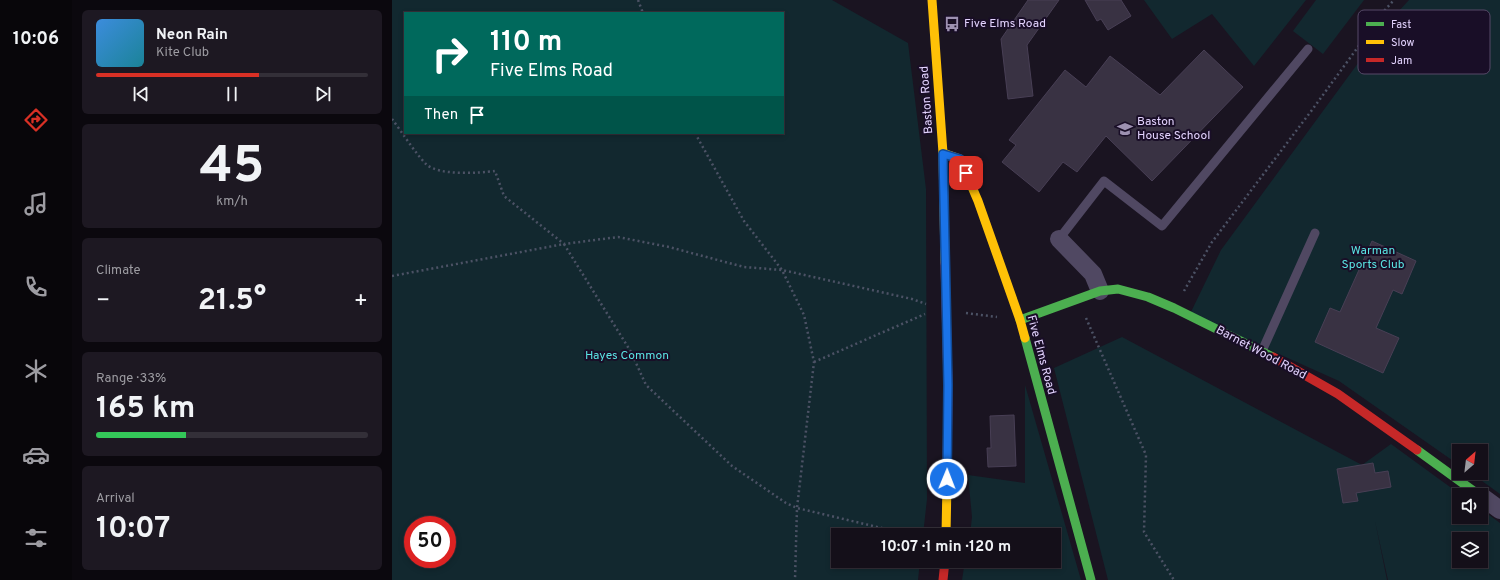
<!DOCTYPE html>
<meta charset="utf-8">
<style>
:root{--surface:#140f19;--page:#1d1822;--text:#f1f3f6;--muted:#9d9ca2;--line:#332f38;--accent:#d93025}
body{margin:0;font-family:Overpass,sans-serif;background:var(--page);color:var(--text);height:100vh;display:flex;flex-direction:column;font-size:15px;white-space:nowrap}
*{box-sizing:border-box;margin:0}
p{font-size:13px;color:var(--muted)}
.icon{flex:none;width:22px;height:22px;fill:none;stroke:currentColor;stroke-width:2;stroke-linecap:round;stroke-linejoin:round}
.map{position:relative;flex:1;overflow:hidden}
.drawer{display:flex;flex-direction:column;gap:10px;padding:10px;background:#0b080e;width:320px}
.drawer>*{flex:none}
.hud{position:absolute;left:12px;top:12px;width:380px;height:122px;border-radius:0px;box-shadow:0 2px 6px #0003,0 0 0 1px var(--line);background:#00695c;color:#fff;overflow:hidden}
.needle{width:26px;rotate:28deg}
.tools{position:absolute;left:1060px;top:444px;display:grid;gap:8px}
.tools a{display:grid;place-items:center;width:36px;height:36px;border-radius:0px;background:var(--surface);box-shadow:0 2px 6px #0003,0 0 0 1px var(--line);font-size:20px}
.speed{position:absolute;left:12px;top:516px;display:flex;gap:8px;font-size:20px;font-weight:700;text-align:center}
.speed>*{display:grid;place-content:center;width:52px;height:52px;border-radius:50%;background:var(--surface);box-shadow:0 2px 6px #0003,0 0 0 1px var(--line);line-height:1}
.speed .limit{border:6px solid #d22;background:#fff;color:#111}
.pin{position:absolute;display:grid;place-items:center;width:34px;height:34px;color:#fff;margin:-17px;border-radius:8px;box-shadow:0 2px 6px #0006}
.me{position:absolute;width:44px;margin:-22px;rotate:1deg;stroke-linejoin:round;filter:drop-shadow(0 0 3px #0008)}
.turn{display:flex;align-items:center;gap:14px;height:84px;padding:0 20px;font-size:18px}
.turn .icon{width:52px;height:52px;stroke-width:2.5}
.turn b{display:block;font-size:28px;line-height:34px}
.then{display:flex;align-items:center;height:38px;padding:0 20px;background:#0003;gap:8px;font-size:15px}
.big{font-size:30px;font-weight:700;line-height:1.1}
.drawer .tile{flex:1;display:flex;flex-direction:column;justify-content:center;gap:6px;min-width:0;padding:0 14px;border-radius:6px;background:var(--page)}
.drawer .dial{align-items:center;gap:0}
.dial b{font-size:52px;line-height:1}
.song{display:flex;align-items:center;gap:12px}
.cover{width:48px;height:48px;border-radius:6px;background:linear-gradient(135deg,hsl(210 70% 55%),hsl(190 70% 35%))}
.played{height:4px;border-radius:2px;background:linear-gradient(90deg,var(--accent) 60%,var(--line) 60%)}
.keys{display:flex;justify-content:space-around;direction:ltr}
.heat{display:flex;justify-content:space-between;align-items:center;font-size:22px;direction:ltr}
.charge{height:6px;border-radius:3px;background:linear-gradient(90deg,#34c759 33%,var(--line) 0)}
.trip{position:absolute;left:439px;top:528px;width:230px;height:40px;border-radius:0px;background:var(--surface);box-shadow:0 2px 6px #0003,0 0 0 1px var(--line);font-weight:700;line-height:40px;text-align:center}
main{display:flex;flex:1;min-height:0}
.dock{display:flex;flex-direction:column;width:72px;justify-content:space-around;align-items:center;background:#08060a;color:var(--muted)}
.dock .icon{width:28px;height:28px}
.dock .selected{color:var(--accent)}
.dock b{font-size:18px;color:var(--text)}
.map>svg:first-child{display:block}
.green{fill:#12282f;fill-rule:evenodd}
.building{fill:#393243;stroke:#483f55}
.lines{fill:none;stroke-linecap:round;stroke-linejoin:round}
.path{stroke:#4c5265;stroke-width:2.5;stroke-dasharray:2 3;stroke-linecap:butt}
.lane{stroke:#504862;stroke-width:9}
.street{stroke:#504862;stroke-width:18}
.fast{stroke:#4caf50;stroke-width:9}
.slow{stroke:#ffc107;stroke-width:9}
.jam{stroke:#c62828;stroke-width:9}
.route-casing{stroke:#114b97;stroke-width:10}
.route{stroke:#1a73e8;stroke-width:7}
.labels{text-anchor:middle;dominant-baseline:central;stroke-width:4;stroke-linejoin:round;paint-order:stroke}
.poi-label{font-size:12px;fill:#e4d4ff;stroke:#190e27;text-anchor:start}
.street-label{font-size:12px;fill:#e4d4ff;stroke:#190e27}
.park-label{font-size:12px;fill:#5ae5e4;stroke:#190e27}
.key{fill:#190e27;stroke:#564968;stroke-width:1}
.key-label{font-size:11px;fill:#e4d4ff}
</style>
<main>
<nav class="dock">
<b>10:06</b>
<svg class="icon selected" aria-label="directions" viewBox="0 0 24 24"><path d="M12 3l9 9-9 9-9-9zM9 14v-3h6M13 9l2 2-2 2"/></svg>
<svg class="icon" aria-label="music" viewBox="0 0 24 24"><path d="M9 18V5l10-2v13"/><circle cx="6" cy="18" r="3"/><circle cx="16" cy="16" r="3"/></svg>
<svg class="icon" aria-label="phone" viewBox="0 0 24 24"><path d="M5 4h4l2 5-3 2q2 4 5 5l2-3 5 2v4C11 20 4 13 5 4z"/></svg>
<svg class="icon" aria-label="climate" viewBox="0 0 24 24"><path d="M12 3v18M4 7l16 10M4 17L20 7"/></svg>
<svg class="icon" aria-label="car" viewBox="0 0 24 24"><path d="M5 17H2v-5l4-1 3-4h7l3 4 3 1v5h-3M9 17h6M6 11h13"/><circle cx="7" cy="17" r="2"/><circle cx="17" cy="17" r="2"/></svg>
<svg class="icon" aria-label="filters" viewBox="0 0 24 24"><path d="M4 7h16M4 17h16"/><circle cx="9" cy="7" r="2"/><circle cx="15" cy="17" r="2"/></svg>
</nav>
<section class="drawer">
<div class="tile">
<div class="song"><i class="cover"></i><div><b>Neon Rain</b><p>Kite Club</p></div></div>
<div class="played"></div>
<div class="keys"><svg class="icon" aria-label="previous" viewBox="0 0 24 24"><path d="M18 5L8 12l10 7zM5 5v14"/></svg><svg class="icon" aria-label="pause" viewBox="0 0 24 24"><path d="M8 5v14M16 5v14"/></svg><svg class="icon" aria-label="next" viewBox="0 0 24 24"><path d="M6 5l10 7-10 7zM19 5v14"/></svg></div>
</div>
<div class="tile dial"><b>45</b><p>km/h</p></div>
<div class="tile"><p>Climate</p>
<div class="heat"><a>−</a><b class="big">21.5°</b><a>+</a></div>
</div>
<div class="tile"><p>Range · 33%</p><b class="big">165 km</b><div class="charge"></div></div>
<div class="tile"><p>Arrival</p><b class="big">10:07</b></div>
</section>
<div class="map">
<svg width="1108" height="580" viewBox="0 0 1108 580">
<rect width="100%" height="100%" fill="#1a1421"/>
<g class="green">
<path d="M 0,0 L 440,0 L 516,43 L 534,189 L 535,499 L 531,535 L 446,535 L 446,561 L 528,561 L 526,580 L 0,580 ZM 13,13 L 391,13 L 391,133 L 13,133 ZM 21,525 L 55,525 L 55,559 L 21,559 Z"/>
<path d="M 752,0 L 914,0 L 862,66 L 820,14 L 780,39 Z"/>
<path d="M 924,0 L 972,0 L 931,54 L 901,31 Z"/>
<path d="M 1017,0 L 1108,0 L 1108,494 L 1079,473 L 1089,473 L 1089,451 L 1067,451 L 1067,465 L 947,381 L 798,314 L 829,250 L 994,25 Z"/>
<path d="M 730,337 L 970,465 L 999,444 L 1069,495 L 1067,495 L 1067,517 L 1089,517 L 1089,509 L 1108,523 L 1108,580 L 996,580 L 983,521 L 995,580 L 716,580 L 662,368 ZM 1067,539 L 1089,539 L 1089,561 L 1067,561 Z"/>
<path d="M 633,385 L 689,580 L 570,580 L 573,561 L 662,561 L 662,535 L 578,535 L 580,517 L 576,475 L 633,483 Z"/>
</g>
<g class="building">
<path d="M 636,0 L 667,0 L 635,45 L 641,96 L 616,99 L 609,39 Z"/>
<path d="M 693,0 L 729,0 L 739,16 L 716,30 L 709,19 L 705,21 Z"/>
<path d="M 812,50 L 851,87 L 760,181 L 714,136 L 685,172 L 671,162 L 647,192 L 610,162 L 624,145 L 617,140 L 673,70 L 694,87 L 718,56 L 768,95 Z"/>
<path d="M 980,241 L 1024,261 L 1010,294 L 1001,290 L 984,328 L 1007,338 L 991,373 L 923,342 L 938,308 L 948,312 Z"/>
<path d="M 622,415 L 624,466 L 596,467 L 595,448 L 599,448 L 598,416 Z"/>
<path d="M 981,463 L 983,473 L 996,471 L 999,487 L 964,493 L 966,501 L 951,503 L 945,469 Z"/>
</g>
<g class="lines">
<g class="path">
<path d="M 246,0 L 251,13"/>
<path d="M 0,119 C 10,132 23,153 34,164 C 46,176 87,173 103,171 L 112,196 L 172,244 L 226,237 L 277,247 L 352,267 L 390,270 L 520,299 L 534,304"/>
<path d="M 303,133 L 352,221 L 390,270 L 412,315 L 422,362 L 405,508 L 403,580"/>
<path d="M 0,276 L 172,244 L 239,352 L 254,385 L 340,466 L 394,503 L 405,508 L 498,530 L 506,535"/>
<path d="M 792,291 L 820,242 L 920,110 L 993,10 L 1002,0"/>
<path d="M 574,313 L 605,317"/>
<path d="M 694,318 L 754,455 L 752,532 L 782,580"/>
<path d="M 422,362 L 533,314"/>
</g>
<g class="lane">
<path d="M 667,239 L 712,181 L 770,226 L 916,49"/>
<path d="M 870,351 L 923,233"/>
</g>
<g class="street">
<path d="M 667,239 L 701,274 L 708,291"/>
<path d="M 1089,496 L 1108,510"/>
</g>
<g class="fast">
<path d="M 628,320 L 708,291 L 726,289 L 756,297 L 782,308 L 881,357"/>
<path d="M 633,338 L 699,580"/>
<path d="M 1025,450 L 1087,495"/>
</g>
<g class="slow">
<path d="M 540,0 L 551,153 L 553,263"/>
<path d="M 551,153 L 568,159 L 586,201 L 628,320 L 633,338"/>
<path d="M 554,535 L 555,482"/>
</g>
<g class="jam">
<path d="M 553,263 L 556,385 L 555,482"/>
<path d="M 881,357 L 946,394 L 1025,450"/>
<path d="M 551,580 L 553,561"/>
</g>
</g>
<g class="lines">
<defs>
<path id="route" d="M 555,479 L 556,385 L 551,154 L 568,159 L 574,173"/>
</defs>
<use href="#route" class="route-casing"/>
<use href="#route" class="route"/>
</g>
<defs>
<symbol id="bus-bare" viewBox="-9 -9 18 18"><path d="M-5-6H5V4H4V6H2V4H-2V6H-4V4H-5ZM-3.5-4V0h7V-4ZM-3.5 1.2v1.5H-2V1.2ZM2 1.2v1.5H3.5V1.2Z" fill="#9d91b1" stroke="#190e27" stroke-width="2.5" paint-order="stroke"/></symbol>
<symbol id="school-bare" viewBox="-9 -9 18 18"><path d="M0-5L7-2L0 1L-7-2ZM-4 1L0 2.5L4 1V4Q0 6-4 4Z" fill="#9d91b1" stroke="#190e27" stroke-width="2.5" paint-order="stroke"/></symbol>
</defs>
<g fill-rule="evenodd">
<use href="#bus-bare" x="549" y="13" width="22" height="22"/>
<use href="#school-bare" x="722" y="118" width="22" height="22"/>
</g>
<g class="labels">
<g class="poi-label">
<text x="572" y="24">Five Elms Road</text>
<text x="745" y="122">Baston<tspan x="745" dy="14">House School</tspan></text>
</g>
<g class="street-label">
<text transform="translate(535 100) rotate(-94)">Baston Road</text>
<text transform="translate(869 353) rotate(28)">Barnet Wood Road</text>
<text transform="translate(649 355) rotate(75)">Five Elms Road</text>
</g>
<g class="park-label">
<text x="981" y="251">Warman<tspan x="981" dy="14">Sports Club</tspan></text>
<text x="235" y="356">Hayes Common</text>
</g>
</g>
<rect x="966" y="10" width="132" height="64" rx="6" class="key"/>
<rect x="974" y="22" width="18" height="4" fill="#4caf50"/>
<rect x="974" y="40" width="18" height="4" fill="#ffc107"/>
<rect x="974" y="58" width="18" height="4" fill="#c62828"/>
<g class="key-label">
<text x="999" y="28">Fast</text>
<text x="999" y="46">Slow</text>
<text x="999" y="64">Jam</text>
</g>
</svg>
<div class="tools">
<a><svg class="needle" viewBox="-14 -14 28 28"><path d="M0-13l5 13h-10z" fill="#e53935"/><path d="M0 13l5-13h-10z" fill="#9d9ca2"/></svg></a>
<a><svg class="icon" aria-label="sound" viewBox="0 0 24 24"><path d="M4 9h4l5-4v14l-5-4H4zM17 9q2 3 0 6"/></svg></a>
<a><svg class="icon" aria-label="layers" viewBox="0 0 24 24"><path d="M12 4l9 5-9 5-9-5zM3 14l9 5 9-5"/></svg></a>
</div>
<div class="speed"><div class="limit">50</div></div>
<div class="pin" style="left:574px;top:173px;background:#d93025"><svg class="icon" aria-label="arrive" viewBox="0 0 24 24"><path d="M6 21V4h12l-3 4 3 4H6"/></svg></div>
<svg class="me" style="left:555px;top:479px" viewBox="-20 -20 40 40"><circle r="17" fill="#1a73e8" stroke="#fff" stroke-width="3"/><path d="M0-11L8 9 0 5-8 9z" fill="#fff"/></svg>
<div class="trip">10:07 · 1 min · 120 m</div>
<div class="hud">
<div class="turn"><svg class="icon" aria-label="right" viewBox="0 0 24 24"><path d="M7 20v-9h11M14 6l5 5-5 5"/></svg><div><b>110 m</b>Five Elms Road</div></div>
<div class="then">Then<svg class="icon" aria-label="arrive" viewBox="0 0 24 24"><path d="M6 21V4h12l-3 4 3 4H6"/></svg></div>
</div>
</div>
</main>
